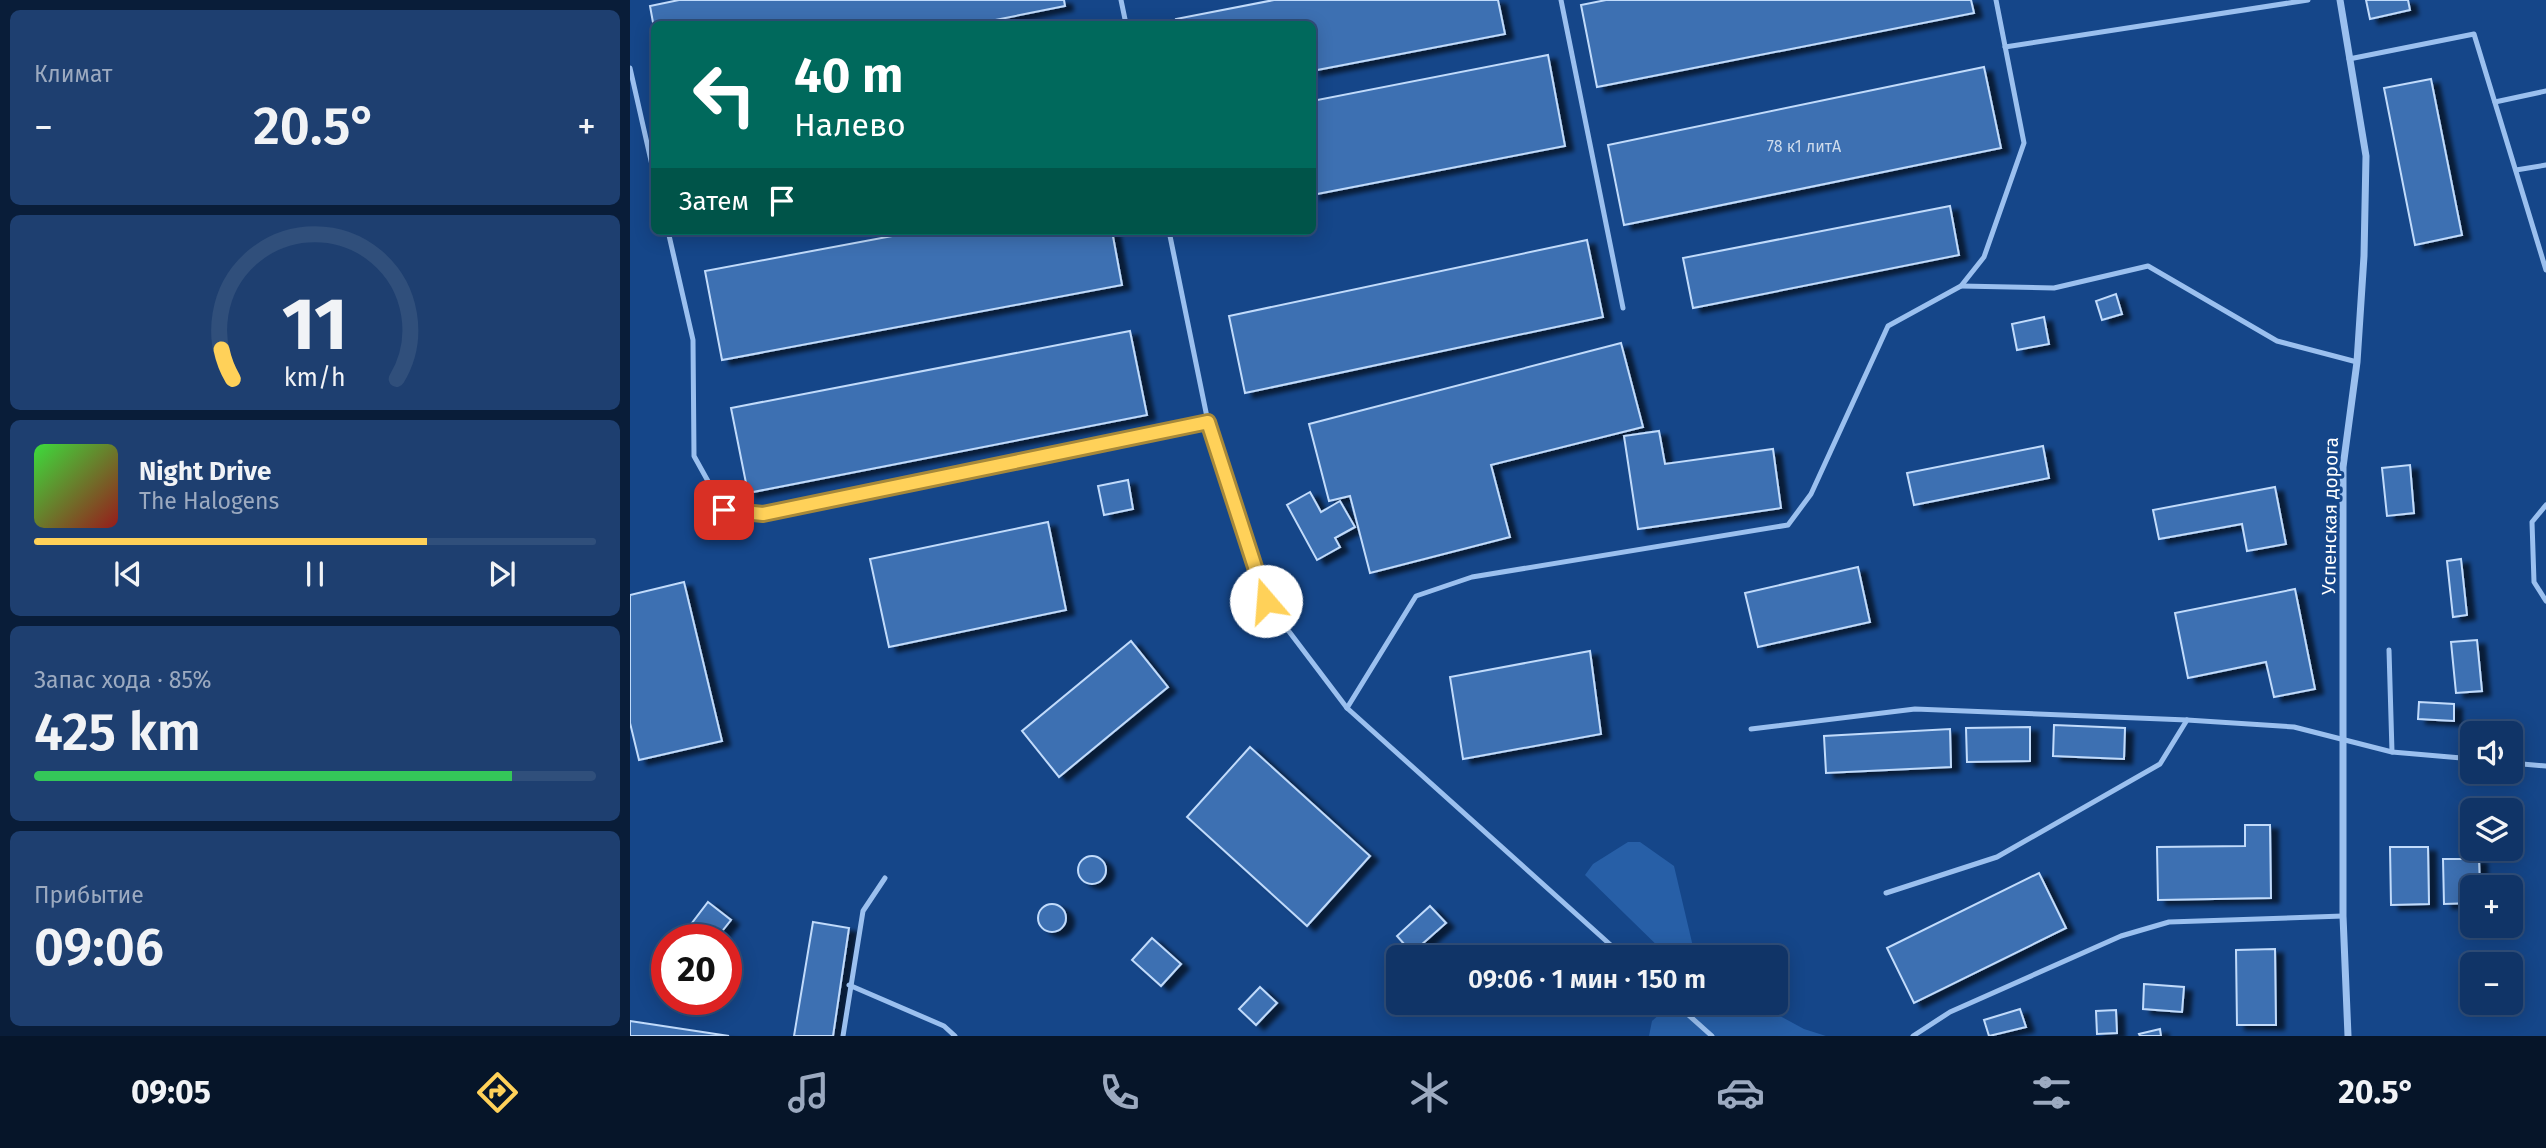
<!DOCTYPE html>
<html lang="ru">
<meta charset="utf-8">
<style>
:root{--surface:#103467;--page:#1e3f70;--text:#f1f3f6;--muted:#9caac0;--line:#304f7b;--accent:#ffd159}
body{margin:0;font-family:"Fira Sans",sans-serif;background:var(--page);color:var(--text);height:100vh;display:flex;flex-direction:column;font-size:26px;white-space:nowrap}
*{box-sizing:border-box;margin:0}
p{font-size:23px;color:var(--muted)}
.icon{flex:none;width:38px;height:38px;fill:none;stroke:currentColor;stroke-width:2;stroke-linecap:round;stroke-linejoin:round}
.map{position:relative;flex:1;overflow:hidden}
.drawer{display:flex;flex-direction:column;gap:10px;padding:10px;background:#091d39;width:630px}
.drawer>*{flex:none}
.banner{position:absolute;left:21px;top:21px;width:665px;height:214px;border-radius:10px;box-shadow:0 4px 18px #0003,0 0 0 2px var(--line);background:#00695c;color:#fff;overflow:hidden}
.buttons{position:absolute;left:1830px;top:721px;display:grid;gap:14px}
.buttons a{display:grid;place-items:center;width:63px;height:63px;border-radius:10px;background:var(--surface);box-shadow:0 4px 18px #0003,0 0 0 2px var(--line);font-size:35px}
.speed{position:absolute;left:21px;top:924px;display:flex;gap:14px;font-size:35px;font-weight:700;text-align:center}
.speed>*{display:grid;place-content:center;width:91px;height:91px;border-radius:50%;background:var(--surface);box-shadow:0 4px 18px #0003,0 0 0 2px var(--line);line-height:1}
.speed .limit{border:10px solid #d22;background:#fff;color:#111}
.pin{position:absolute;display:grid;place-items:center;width:60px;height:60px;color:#fff;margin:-30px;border-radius:14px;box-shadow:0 4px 10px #0006}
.me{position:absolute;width:77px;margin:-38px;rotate:342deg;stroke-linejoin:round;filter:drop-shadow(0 0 5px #0008)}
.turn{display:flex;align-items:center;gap:24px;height:147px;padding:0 28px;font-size:32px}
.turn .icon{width:91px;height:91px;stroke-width:2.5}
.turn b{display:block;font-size:49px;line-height:60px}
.then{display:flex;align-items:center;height:66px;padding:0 28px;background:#0003;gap:14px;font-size:26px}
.big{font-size:52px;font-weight:600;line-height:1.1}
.drawer .card{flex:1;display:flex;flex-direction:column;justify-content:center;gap:10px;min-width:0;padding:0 24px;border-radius:10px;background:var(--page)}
.drawer .dial{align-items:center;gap:0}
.dial svg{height:182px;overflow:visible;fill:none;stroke:var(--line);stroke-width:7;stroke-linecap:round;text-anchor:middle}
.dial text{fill:var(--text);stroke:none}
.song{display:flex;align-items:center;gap:21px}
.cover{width:84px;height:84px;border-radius:10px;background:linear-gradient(135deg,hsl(120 70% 55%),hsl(0 70% 35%))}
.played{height:7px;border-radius:4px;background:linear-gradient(90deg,var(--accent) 70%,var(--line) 70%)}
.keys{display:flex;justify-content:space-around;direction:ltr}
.heat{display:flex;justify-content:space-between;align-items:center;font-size:38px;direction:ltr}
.charge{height:10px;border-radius:5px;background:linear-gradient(90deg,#34c759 85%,var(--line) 0)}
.trip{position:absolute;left:756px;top:945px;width:402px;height:70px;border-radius:10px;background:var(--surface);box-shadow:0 4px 18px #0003,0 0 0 2px var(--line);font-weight:600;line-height:70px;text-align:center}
.menu{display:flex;height:112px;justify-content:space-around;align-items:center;background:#061529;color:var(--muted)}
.menu .icon{width:49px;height:49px}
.menu .current{color:var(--accent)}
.menu b{font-size:32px;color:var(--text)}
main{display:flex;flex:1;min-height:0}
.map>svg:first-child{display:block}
.green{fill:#275fa7}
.building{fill:#3d70b2;stroke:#c1dbfb;stroke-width:2;filter:url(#shadow)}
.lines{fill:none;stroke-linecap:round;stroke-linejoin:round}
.service{stroke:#9bc0ef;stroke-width:5}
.minor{stroke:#9bc0ef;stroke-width:7}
.route-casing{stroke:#a6883a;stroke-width:18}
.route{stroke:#ffd159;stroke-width:12}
.labels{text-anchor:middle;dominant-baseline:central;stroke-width:6;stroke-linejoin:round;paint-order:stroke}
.number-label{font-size:16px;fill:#cedbec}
.street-label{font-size:19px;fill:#fff;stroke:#154689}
</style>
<main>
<section class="drawer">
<div class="card"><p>Климат</p>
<div class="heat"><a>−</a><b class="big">20.5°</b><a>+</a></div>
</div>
<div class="card dial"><svg viewBox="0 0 100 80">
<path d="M14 69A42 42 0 1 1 86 69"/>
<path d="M14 69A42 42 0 0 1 9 56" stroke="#ffd159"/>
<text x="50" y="56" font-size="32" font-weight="700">11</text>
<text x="50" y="72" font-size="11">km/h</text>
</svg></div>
<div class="card">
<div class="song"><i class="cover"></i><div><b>Night Drive</b><p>The Halogens</p></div></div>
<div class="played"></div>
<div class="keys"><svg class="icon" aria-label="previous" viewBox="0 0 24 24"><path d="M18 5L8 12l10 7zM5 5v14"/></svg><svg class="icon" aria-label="pause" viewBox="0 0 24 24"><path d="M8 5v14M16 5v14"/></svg><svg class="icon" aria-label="next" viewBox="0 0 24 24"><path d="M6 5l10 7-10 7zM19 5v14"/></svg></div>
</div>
<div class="card"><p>Запас хода · 85%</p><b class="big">425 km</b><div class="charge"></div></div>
<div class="card"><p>Прибытие</p><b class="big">09:06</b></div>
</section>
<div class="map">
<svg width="1916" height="1036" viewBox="0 0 1916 1036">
<defs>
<filter id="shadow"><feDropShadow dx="8" dy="4.5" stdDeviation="2" flood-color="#0009"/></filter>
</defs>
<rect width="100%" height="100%" fill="#154689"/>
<g class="green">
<path d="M 998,842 L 1010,842 L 1044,866 L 1064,951 L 1071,957 L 1039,957 L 955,875 L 963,864 Z"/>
<path d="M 1042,1003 L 1126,1003 L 1174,1029 L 1196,1036 L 1019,1036 L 1022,1021 Z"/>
</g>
<g class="building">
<path d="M 49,0 L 434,0 L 435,6 L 345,24 L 24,24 L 24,28 L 20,6 Z"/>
<path d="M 644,0 L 868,0 L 875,34 L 682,71 L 682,24 L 547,24 L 546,19 Z"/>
<path d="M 976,0 L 1341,0 L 1344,13 L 967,87 L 951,5 Z"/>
<path d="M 1736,0 L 1778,0 L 1780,10 L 1740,19 Z"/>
<path d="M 918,55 L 935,146 L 682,195 L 682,101 Z"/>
<path d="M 1354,67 L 1371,148 L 994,225 L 978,145 Z"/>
<path d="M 1801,79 L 1832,235 L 1785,245 L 1754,88 Z"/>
<path d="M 1320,206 L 1329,255 L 1063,308 L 1053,258 Z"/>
<path d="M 289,231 L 482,231 L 492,285 L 92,360 L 75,271 Z"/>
<path d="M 957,240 L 973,317 L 615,393 L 599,316 Z"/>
<path d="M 1486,294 L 1492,314 L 1472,320 L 1466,301 Z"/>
<path d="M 1414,317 L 1419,344 L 1387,350 L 1382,324 Z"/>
<path d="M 500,331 L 517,415 L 118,493 L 101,408 Z"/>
<path d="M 991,343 L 1013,427 L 861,465 L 880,537 L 740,573 L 720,496 L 699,501 L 679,424 Z"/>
<path d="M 1029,431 L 1035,464 L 1143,449 L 1151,508 L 1008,529 L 994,436 Z"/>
<path d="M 1413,446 L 1419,478 L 1284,505 L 1277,473 Z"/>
<path d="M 1780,465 L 1784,513 L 1757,516 L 1752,468 Z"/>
<path d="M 498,480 L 503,509 L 474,515 L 468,486 Z"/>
<path d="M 1645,487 L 1656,544 L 1617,551 L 1612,524 L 1529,539 L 1523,510 Z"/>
<path d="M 680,492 L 691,512 L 710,501 L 725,527 L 705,538 L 710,547 L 687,560 L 657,505 Z"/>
<path d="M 418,522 L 436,610 L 259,647 L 240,559 Z"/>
<path d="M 1831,559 L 1837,615 L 1823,617 L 1817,561 Z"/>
<path d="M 1228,567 L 1240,622 L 1128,647 L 1115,593 Z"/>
<path d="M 54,582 L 92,741 L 9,760 L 0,723 L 0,595 Z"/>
<path d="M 1665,589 L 1685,689 L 1644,697 L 1636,662 L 1558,678 L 1545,613 Z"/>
<path d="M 1847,640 L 1852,691 L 1826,693 L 1821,642 Z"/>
<path d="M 501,641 L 538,687 L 429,777 L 392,731 Z"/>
<path d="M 960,651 L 971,734 L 833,759 L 820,677 Z"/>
<path d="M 1789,702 L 1824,704 L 1824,721 L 1788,719 Z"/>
<path d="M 1424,725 L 1495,728 L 1494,759 L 1423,756 Z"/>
<path d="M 1400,727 L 1400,761 L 1337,762 L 1336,728 Z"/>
<path d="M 1320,729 L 1321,767 L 1196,773 L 1194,736 Z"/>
<path d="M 620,747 L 740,856 L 677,926 L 557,817 Z"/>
<path d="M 1615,825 L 1640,825 L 1641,898 L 1528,900 L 1527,847 L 1615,846 Z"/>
<path d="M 1760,847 L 1798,847 L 1799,904 L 1761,905 Z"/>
<circle cx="462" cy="870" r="14"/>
<path d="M 1813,859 L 1849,859 L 1850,887 L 1843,887 L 1843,903 L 1814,904 Z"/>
<path d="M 1409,873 L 1436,928 L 1284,1003 L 1257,948 Z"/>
<path d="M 78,902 L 101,920 L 85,940 L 49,940 Z"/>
<circle cx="422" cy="918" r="14"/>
<path d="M 800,906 L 816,923 L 782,953 L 767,936 Z"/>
<path d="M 183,922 L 219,928 L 203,1036 L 164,1036 Z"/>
<path d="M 522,938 L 551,964 L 531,986 L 502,960 Z"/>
<path d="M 1645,949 L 1646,1025 L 1607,1025 L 1606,950 Z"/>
<path d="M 1514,984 L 1554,987 L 1552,1012 L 1513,1009 Z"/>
<path d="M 630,987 L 647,1003 L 626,1025 L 609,1009 Z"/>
<path d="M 1390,1009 L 1396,1027 L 1359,1036 L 1354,1020 Z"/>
<path d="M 1486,1010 L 1487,1033 L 1467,1034 L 1466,1011 Z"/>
<path d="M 0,1021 L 99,1036 L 0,1036 Z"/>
<path d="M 1530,1029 L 1531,1036 L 1510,1036 L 1509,1034 Z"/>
</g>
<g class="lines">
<g class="service">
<path d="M 491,0 L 496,24"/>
<path d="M 931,0 L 993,308"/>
<path d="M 1375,47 L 1678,0"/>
<path d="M 1719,59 L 1844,34 L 1916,270"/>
<path d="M 0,68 L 24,174"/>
<path d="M 1865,102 L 1916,91"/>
<path d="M 1886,170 L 1916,165"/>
<path d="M 38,231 L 63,340 L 64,456 L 94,510 L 133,515 L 578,422"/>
<path d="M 539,231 L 578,422 L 636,601 L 717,708 L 994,957"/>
<path d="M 1331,286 L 1424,288 L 1518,266 L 1647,341 L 1727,362"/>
<path d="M 1916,505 L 1902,522 L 1904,582 L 1916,601"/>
<path d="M 1759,650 L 1762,752"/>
<path d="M 717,708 L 786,596 L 842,577 L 1158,525 L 1181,494 L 1258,326 L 1331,286 L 1354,257 L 1394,143 L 1366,0"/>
<path d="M 1121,729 L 1285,709 L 1557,720 L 1664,727 L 1762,752 L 1843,759"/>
<path d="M 1881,763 L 1916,766"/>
<path d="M 1256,893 L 1367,857 L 1530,764 L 1557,720"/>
<path d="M 219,985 L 314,1026 L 325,1036"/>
<path d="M 1045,1003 L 1082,1036"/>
<path d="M 213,1036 L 233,911 L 255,878"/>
<path d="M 1283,1036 L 1320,1012 L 1491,936 L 1539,922 L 1713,916"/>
</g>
<path class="minor" d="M 1710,0 L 1736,156 L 1734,256 L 1727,362 L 1713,467 L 1713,916 L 1718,1036"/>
</g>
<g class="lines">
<defs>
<path id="route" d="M 94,510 L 133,514 L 578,422 L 636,601"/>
</defs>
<use href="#route" class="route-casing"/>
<use href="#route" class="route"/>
</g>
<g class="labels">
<g class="number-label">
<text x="1174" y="146">78 к1 литА</text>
</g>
<g class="street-label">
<text transform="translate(1700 516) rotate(-89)">Успенская дорога</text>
</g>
</g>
</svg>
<div class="buttons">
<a><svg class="icon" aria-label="sound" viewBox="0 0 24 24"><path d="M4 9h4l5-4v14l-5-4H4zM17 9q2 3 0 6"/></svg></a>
<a><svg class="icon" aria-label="layers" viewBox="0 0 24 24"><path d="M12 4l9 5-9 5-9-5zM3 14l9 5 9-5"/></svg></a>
<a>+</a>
<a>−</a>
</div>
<div class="speed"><div class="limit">20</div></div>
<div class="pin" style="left:94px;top:510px;background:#d93025"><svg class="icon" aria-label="arrive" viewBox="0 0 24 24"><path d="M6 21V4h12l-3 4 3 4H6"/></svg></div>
<svg class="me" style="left:636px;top:601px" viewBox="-20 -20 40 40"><circle r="19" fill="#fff"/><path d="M0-13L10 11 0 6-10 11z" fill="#ffd159"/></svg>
<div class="trip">09:06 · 1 мин · 150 m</div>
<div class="banner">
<div class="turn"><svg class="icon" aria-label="left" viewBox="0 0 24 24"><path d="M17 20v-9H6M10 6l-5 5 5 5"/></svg><div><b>40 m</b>Налево</div></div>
<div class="then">Затем<svg class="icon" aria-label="arrive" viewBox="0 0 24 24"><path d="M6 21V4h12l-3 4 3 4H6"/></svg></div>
</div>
</div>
</main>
<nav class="menu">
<b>09:05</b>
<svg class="icon current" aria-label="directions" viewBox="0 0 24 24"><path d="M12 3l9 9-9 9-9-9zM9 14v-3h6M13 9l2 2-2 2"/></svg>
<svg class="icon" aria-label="music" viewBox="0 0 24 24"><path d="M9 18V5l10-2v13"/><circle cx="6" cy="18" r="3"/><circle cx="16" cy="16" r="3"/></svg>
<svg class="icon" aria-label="phone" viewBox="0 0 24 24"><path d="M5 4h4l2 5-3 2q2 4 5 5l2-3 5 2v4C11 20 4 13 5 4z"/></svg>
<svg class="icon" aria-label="climate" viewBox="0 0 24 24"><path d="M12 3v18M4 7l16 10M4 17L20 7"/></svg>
<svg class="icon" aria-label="car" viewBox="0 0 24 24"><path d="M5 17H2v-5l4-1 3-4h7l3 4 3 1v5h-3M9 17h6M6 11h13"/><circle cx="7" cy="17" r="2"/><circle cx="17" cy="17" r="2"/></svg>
<svg class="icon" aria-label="filters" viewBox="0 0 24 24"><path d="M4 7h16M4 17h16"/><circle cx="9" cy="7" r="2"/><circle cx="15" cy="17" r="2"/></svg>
<b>20.5°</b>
</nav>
